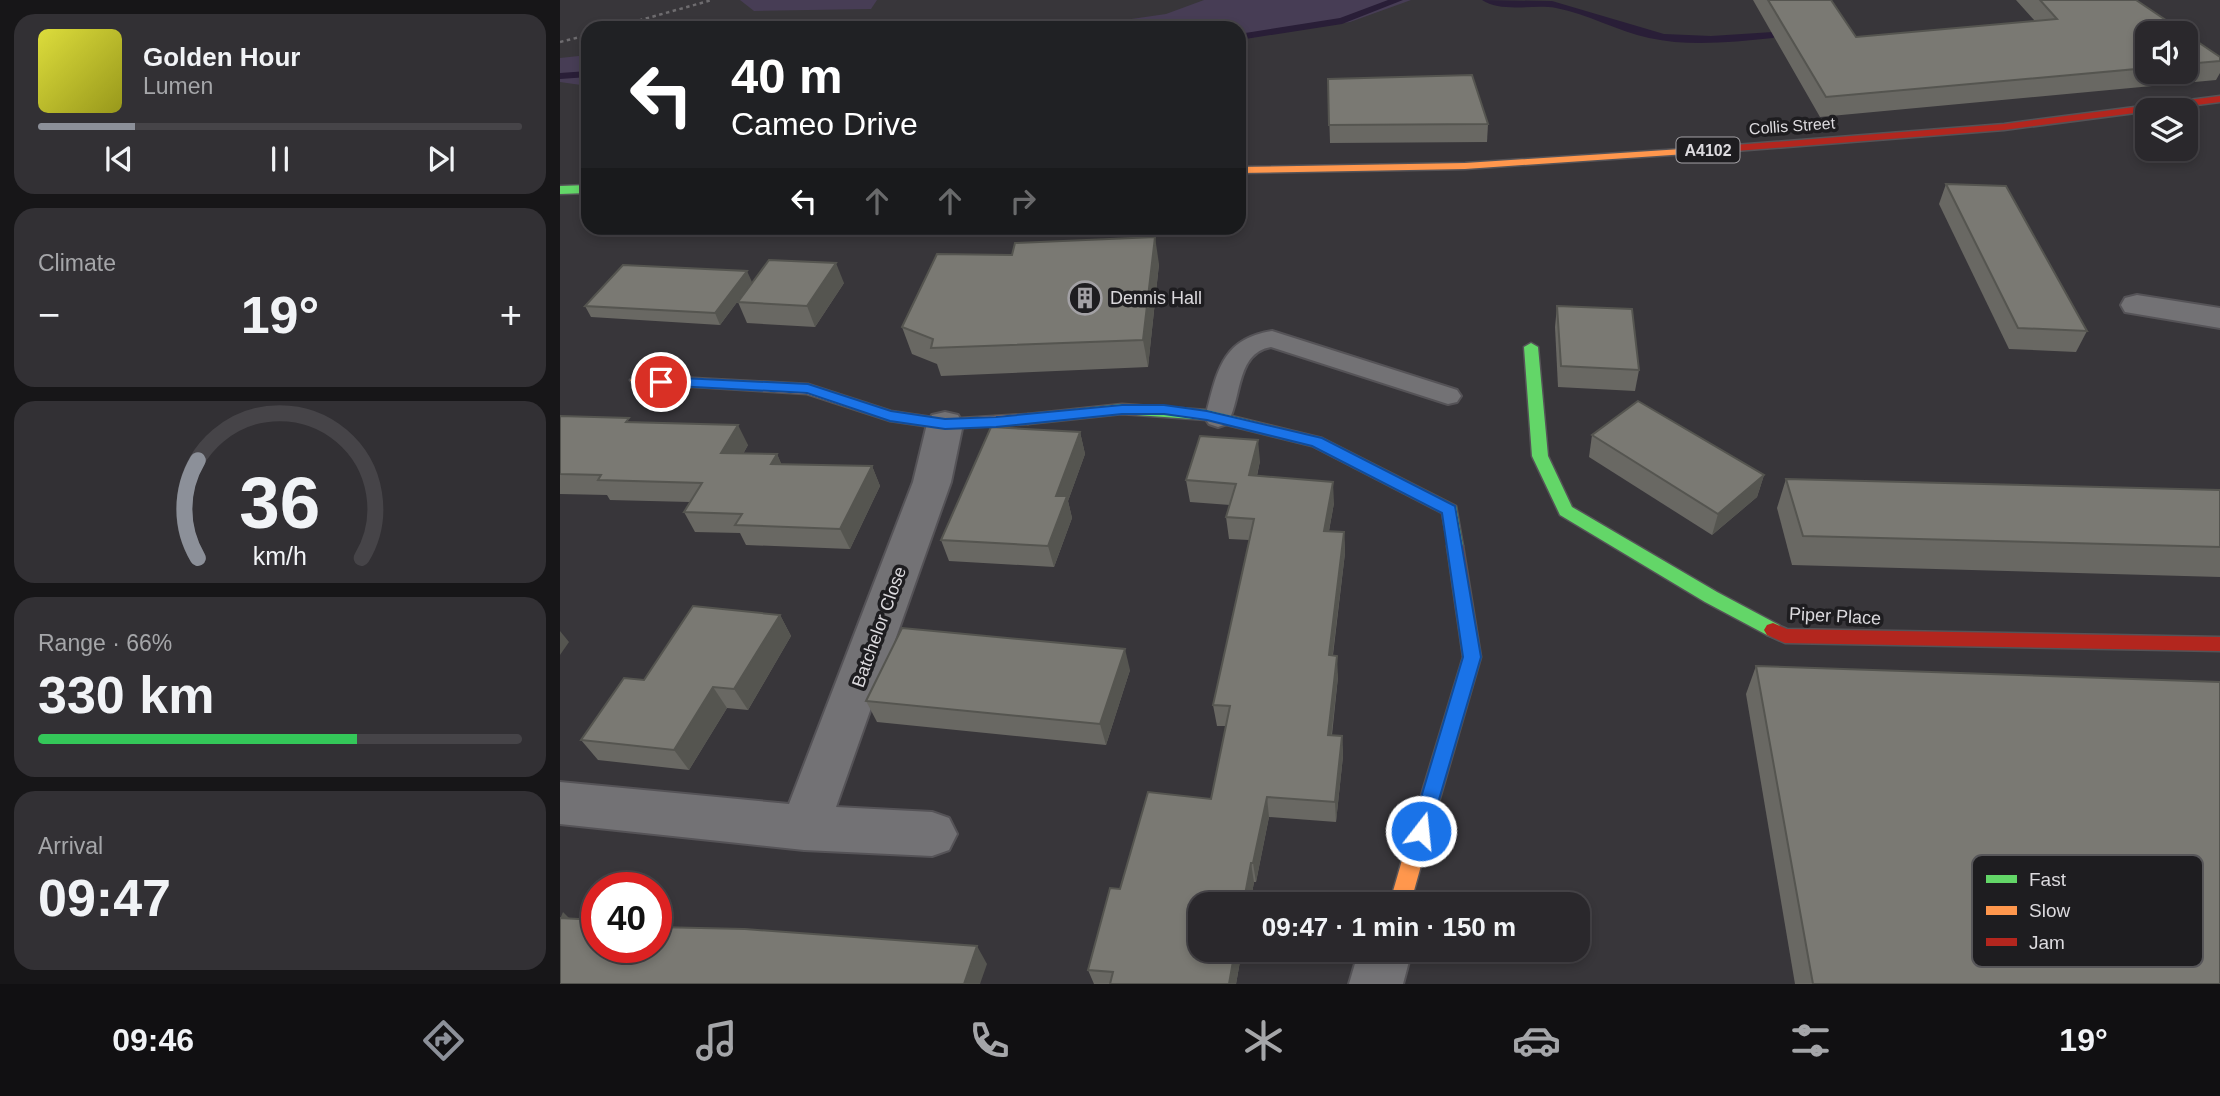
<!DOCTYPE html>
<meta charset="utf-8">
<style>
:root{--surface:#2a282c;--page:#323034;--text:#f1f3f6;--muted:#a5a6a9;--line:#464448;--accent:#8c9099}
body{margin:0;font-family:Arial,sans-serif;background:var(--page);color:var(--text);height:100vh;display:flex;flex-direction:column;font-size:26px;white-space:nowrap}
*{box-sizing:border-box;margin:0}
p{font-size:23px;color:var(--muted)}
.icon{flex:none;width:38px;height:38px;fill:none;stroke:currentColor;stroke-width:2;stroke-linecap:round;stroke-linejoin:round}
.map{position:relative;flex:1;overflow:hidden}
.side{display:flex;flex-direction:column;gap:14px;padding:14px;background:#171618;width:560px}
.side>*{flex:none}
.banner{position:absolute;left:21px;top:21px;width:665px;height:214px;border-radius:21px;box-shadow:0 4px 10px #0003,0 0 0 2px var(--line);background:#202124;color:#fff;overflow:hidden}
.fabs{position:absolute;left:1575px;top:21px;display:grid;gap:14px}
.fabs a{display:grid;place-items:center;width:63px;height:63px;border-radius:14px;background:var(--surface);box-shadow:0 4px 10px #0003,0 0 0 2px var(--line);font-size:35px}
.speed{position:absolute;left:21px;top:872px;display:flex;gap:14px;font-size:35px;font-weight:700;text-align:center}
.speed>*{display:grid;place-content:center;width:91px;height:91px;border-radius:50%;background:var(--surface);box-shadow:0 4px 10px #0003,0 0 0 2px var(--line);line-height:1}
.speed .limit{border:10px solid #d22;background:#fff;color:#111}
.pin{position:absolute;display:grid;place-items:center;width:60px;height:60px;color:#fff;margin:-30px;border:4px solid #fff;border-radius:50%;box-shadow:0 2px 7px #0007}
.me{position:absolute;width:77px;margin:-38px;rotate:16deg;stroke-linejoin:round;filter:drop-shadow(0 0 5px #0008)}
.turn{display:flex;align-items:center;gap:24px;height:147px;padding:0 35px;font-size:32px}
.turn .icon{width:91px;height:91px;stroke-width:2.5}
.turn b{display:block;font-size:49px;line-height:60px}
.lanes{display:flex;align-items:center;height:66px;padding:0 35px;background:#0003;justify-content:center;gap:35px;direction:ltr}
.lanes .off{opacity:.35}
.big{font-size:52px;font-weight:800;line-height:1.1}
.side .tile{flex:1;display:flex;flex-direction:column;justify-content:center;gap:10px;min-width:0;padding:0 24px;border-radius:21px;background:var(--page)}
.side .dial{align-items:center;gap:0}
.dial svg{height:182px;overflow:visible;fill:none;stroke:var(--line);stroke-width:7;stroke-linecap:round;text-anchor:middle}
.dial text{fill:var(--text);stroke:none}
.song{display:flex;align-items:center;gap:21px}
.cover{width:84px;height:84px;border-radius:10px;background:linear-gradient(135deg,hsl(60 70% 55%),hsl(60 70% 35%))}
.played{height:7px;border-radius:4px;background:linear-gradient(90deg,var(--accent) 20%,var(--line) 20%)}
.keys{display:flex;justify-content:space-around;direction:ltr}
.heat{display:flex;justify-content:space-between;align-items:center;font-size:38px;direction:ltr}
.charge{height:10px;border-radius:5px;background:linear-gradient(90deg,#34c759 66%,var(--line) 0)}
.trip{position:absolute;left:628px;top:892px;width:402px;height:70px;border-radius:21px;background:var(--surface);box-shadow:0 4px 10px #0003,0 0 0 2px var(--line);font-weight:800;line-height:70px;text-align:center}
.tab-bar{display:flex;height:112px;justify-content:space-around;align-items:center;background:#111012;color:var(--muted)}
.tab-bar .icon{width:49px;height:49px}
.tab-bar .on{color:var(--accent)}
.tab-bar b{font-size:32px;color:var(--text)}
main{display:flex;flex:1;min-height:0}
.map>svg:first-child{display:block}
.green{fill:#473d55}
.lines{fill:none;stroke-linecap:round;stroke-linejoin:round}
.stream{fill:#291e37;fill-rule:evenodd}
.lane-casing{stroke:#555357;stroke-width:4}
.street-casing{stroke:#555357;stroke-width:4}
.fast-casing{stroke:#555357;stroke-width:3}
.slow-casing{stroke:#555357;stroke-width:3}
.jam-casing{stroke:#555357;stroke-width:3}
.path{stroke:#6e6c6f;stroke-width:2.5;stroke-dasharray:3.5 3.5;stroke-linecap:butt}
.lane{fill:#737275;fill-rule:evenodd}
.street{fill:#737275;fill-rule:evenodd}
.fast{fill:#63d668;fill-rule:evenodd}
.slow{fill:#ff974d;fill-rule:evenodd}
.jam{fill:#b3261e;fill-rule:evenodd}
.wall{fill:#696863}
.shaded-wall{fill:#555550}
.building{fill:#7a7973;stroke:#555550;stroke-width:2}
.route{fill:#1a73e8;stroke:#114b97;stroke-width:2}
.labels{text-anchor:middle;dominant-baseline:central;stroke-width:7;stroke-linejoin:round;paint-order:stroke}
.far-street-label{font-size:16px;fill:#dcdade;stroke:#1e1d20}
.shield{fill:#1e1d20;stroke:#a3a1a5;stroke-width:2}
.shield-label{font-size:16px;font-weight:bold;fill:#dcdade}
.poi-label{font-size:18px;fill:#dcdade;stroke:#1e1d20;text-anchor:start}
.street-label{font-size:18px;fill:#dcdade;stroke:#1e1d20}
.key{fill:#1e1d20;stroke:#575659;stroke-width:2}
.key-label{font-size:19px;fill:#dcdade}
</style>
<main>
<section class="side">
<div class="tile">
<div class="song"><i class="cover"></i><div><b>Golden Hour</b><p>Lumen</p></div></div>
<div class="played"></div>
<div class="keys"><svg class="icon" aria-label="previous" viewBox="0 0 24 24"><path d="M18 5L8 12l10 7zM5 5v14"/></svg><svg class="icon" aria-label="pause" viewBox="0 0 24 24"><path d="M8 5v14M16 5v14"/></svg><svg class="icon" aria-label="next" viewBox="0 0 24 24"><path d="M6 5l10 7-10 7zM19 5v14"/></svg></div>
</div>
<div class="tile"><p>Climate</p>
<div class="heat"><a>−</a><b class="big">19°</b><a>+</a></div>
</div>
<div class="tile dial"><svg viewBox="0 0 100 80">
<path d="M14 69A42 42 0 1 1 86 69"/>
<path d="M14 69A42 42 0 0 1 14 26" stroke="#8c9099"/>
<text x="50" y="56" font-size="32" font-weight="700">36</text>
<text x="50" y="72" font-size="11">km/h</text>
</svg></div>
<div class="tile"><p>Range · 66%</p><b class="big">330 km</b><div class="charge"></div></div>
<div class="tile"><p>Arrival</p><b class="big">09:47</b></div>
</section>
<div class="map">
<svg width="1660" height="984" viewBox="0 0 1660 984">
<rect width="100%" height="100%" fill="#38363a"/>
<g class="green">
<path d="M 180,0 L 317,0 L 311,9 L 194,11 Z"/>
<path d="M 644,0 L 851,0 L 790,22 L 679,39 L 679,28 L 509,28 L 606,14 Z"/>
<path d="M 28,55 L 28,86 L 0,82 L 0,58 Z"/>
</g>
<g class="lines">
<g class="stream">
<path d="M 828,0 L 843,0 L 782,24 L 679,40 L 679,34 L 780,18 Z"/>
<path d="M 922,0 L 992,1 L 1104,34 L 1151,36 L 1213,32 L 1218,35 L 1213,38 C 1172,42 1130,47 1089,38 C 1057,31 1028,14 996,8 C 973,4 941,13 922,0 Z"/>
<path d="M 28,71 L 28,77 L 0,79 L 0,73 Z"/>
</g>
<defs>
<path id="lane" d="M 712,331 L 897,390 L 901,396 L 897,402 L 888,404 L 711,347 C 675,353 682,401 667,424 L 658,427 L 649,424 L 645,418 C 657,374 660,339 712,331 Z"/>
<g id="street">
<path d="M 1577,295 L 1660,308 L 1660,328 L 1565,312 L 1561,305 L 1565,298 Z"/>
<path d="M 385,412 L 398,415 L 403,424 L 391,482 L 276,807 L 372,812 L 389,818 L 397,834 L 389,850 L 372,856 L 244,850 L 0,824 L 0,782 L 229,804 L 353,482 L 367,424 L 372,415 Z"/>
<path d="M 799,950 L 852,950 L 843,984 L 789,984 Z"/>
</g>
<g id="fast">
<path d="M 28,185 L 28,193 L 0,194 L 0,186 Z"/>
<path d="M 971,343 L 978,347 L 988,456 L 1012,507 L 1157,592 L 1219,625 L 1222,630 L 1219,635 L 1213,637 L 1207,635 L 1145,602 L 1000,515 L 972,456 L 964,347 Z"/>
<path d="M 562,404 L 647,410 L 762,438 L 896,506 L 903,546 L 901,550 L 889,550 L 882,513 L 752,446 L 647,420 L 562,414 L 468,424 L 461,419 L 468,414 Z"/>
</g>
<g id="slow">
<path d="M 1137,148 L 1141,149 L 1141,153 L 905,169 L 679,173 L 679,167 L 905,163 Z"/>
<path d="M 77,375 L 248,384 L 331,411 L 385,419 L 468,414 L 475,419 L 468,424 L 385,429 L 330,421 L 247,394 L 72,383 L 70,380 Z"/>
<path d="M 866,803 L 873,806 L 876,812 L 850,905 L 829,905 L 856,812 L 859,806 Z"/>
</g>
<g id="jam">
<path d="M 1660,96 L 1660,102 L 1444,130 L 1137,154 L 1131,151 L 1137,148 L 1444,124 Z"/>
<path d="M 895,540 L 901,542 L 903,546 L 921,657 L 876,812 L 873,818 L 866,821 L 859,818 L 856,812 L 903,657 L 887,546 L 889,542 Z"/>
<path d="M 1213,623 L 1227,629 L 1660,637 L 1660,651 L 1225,643 L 1207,635 L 1204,630 L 1207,625 Z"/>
</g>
</defs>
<use href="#lane" class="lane-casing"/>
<use href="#street" class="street-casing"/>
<use href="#fast" class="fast-casing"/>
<use href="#slow" class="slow-casing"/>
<use href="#jam" class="jam-casing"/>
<g class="path">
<path d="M 52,28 L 152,0"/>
<path d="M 0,42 L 28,35"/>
</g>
<use href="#lane" class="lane"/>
<use href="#street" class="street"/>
<use href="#fast" class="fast"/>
<use href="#slow" class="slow"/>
<use href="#jam" class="jam"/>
</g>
<g class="wall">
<path d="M 1193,0 L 1271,0 L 1296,37 L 1475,21 L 1456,0 L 1576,0 L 1587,33 L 1587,72 L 1626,72 L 1626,34 L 1660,57 L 1660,73 L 1656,80 L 1260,117 Z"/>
<path d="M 768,79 L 928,124 L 927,142 L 770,143 Z"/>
<path d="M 1386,184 L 1527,331 L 1516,352 L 1449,349 L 1379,204 Z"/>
<path d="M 599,264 L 588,367 L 381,376 L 377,364 L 352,354 L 342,327 Z"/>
<path d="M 192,282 L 160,325 L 31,317 L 25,306 Z"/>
<path d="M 284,283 L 255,327 L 187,323 L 178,302 Z"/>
<path d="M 997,306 L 1079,370 L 1075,391 L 998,387 L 995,327 Z"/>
<path d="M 0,416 L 72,422 L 188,445 L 183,454 L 217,454 L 221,464 L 312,466 L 320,486 L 290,549 L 186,545 L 180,533 L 135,532 L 124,512 L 130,502 L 50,500 L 47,495 L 0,494 Z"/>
<path d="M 520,432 L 525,454 L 508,501 L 512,518 L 494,567 L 389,561 L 381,540 Z"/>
<path d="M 1032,435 L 1204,475 L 1197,497 L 1152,535 L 1029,457 Z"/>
<path d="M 700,461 L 697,476 L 774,503 L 769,531 L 784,532 L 785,553 L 773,655 L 778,677 L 772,735 L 782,736 L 783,756 L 776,822 L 709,817 L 696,882 L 694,882 L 676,984 L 534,984 L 528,970 L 560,889 L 651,799 L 666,726 L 657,726 L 653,705 L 689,540 L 669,539 L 666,517 L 670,505 L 630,502 L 626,480 Z"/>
<path d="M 1226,479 L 1660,490 L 1660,577 L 1232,565 L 1217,508 Z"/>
<path d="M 220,615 L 231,636 L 188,710 L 167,708 L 129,770 L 38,760 L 21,740 L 84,680 Z"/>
<path d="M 1196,666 L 1660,984 L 1235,984 L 1186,694 Z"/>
<path d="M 570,670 L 546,745 L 317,722 L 306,701 Z"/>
</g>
<g class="shaded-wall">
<path d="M 595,237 L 599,264 L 588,367 L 583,340 Z"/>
<path d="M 276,263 L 284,283 L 255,327 L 247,306 Z"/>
<path d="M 187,271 L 192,282 L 160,325 L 155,313 Z"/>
<path d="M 178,425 L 188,445 L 172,473 L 161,453 Z"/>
<path d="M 520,432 L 525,454 L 508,501 L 512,518 L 494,567 L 488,546 L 496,496 Z"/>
<path d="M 698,440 L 700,461 L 692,497 L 689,475 Z"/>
<path d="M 217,454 L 226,474 L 211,464 Z"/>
<path d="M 312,466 L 320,486 L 290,549 L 280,529 Z"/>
<path d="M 1204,475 L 1197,497 L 1152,535 L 1158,514 Z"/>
<path d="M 773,482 L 774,503 L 765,552 L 764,531 Z"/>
<path d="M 784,532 L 785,553 L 770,676 L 769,655 Z"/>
<path d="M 220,615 L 231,636 L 188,710 L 174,689 Z"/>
<path d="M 0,631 L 9,642 L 0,655 Z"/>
<path d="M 565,649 L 570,670 L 546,745 L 540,724 Z"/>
<path d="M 777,656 L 778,677 L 769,755 L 768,735 Z"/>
<path d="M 153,687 L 167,708 L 129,770 L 114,750 Z"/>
<path d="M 782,736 L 783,756 L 776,822 L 775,802 Z"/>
<path d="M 707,797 L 709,817 L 696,882 L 693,863 Z"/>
<path d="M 691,863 L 694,882 L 690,905 L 683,905 Z"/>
<path d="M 3,912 L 22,931 L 0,919 Z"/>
<path d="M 417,946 L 427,964 L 420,984 L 404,984 Z"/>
<path d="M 675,950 L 682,950 L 676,984 L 669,984 Z"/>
</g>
<g class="building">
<path d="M 1208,0 L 1271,0 L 1296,37 L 1497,19 L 1480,0 L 1576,0 L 1625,33 L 1587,33 L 1587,68 L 1266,97 Z"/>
<path d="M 1626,34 L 1660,57 L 1660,61 L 1626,64 Z"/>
<path d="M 912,75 L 928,124 L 769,125 L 768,79 Z"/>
<path d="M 1386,184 L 1446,186 L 1527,331 L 1458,328 Z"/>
<path d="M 595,237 L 583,340 L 371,348 L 373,339 L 342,327 L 377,254 L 452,255 L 455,243 Z"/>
<path d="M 209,260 L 276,263 L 247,306 L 178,302 Z"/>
<path d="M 63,265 L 187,271 L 155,313 L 25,306 Z"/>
<path d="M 997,306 L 1072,309 L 1079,370 L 1001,366 Z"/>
<path d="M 1078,401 L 1204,475 L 1158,514 L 1032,435 Z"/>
<path d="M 0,416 L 69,418 L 66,422 L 178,425 L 161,453 L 217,454 L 211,464 L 312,466 L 280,529 L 175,525 L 182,514 L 124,512 L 142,483 L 38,480 L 41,475 L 0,474 Z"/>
<path d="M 431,427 L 520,432 L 496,496 L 507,496 L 488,546 L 381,540 Z"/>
<path d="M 640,436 L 698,440 L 689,475 L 773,482 L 764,531 L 784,532 L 769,655 L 777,656 L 768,735 L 782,736 L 775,802 L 707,797 L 693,863 L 691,863 L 683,905 L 640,905 L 640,950 L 675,950 L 669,984 L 550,984 L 553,972 L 528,970 L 550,888 L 560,889 L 588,792 L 651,799 L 670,706 L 653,705 L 694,519 L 666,517 L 676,484 L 626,480 Z"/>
<path d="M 1226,479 L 1660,490 L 1660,547 L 1243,536 Z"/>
<path d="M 133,606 L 220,615 L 174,689 L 153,687 L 114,750 L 21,740 L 64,678 L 84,680 Z"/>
<path d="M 342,628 L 565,649 L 540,724 L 306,701 Z"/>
<path d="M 1196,666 L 1660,682 L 1660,984 L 1253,984 Z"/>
<path d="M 0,918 L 37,920 L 37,947 L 96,947 L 96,927 L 185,929 L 417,946 L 404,984 L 0,984 Z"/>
</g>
<path class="route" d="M 101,377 L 248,384 L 331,411 L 385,419 L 436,417 L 562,405 L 604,405 L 647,411 L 762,438 L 895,506 L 921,657 L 868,837 L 861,840 L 854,837 L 851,831 L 903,657 L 882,513 L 752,446 L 647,420 L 604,414 L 562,414 L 436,427 L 385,429 L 330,421 L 247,393 L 96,385 L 94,382 Z"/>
<defs>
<symbol id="building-ring" viewBox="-11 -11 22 22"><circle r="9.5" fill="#1e1d20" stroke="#a3a1a5" stroke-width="1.5"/><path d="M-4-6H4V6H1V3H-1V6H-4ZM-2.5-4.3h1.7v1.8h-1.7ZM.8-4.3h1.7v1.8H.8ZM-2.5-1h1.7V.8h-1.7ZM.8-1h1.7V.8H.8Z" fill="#a3a1a5"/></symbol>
</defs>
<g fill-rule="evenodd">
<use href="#building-ring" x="506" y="279" width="38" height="38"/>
</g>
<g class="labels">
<g class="far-street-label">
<text transform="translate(1232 126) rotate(-4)">Collis Street</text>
</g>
<rect class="shield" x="1116.5" y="137.5" width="63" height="25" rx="5"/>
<g class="shield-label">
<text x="1148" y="150">A4102</text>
</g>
<g class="poi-label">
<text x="550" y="298">Dennis Hall</text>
</g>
<g class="street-label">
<text transform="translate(1275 616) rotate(3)">Piper Place</text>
<text transform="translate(319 627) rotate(-70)">Batchelor Close</text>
</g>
</g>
<rect x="1412" y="855" width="231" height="112" rx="10" class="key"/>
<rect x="1426" y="875" width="31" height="8" fill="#63d668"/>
<rect x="1426" y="906" width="31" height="9" fill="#ff974d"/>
<rect x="1426" y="938" width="31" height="8" fill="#b3261e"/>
<g class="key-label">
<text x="1469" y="886">Fast</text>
<text x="1469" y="917">Slow</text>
<text x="1469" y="949">Jam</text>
</g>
</svg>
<div class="fabs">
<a><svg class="icon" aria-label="sound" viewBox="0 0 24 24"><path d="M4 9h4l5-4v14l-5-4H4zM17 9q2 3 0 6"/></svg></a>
<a><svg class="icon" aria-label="layers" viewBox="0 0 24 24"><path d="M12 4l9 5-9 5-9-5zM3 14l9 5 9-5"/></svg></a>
</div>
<div class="speed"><div class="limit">40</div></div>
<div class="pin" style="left:101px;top:382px;background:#d93025"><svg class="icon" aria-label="arrive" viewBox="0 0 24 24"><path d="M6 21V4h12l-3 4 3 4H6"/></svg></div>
<svg class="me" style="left:861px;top:831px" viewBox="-20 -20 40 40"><circle r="17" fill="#1a73e8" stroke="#fff" stroke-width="3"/><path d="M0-11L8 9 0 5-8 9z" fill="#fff"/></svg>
<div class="trip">09:47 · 1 min · 150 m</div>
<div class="banner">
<div class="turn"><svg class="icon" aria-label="left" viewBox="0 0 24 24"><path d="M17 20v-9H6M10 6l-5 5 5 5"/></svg><div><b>40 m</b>Cameo Drive</div></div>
<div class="lanes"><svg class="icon" aria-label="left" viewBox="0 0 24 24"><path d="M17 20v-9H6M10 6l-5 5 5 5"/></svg><svg class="icon off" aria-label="ahead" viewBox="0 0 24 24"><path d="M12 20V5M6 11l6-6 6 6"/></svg><svg class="icon off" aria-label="ahead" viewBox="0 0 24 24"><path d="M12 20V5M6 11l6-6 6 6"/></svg><svg class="icon off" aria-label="right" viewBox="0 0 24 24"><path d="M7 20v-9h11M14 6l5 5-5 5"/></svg></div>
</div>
</div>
</main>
<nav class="tab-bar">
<b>09:46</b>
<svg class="icon on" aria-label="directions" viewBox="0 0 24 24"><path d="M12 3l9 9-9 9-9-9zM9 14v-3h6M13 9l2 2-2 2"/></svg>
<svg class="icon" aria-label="music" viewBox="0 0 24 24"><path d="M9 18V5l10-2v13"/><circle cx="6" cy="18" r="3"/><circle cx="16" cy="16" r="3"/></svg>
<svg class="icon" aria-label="phone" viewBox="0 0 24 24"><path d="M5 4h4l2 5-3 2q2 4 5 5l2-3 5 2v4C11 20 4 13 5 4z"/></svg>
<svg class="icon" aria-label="climate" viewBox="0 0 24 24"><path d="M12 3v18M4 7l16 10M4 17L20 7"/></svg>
<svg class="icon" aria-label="car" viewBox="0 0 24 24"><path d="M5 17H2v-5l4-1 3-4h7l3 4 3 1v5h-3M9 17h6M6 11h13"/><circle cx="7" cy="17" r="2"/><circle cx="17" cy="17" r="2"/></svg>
<svg class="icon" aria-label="filters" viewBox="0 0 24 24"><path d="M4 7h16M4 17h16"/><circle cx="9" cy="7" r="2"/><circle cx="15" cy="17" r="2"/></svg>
<b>19°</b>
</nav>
